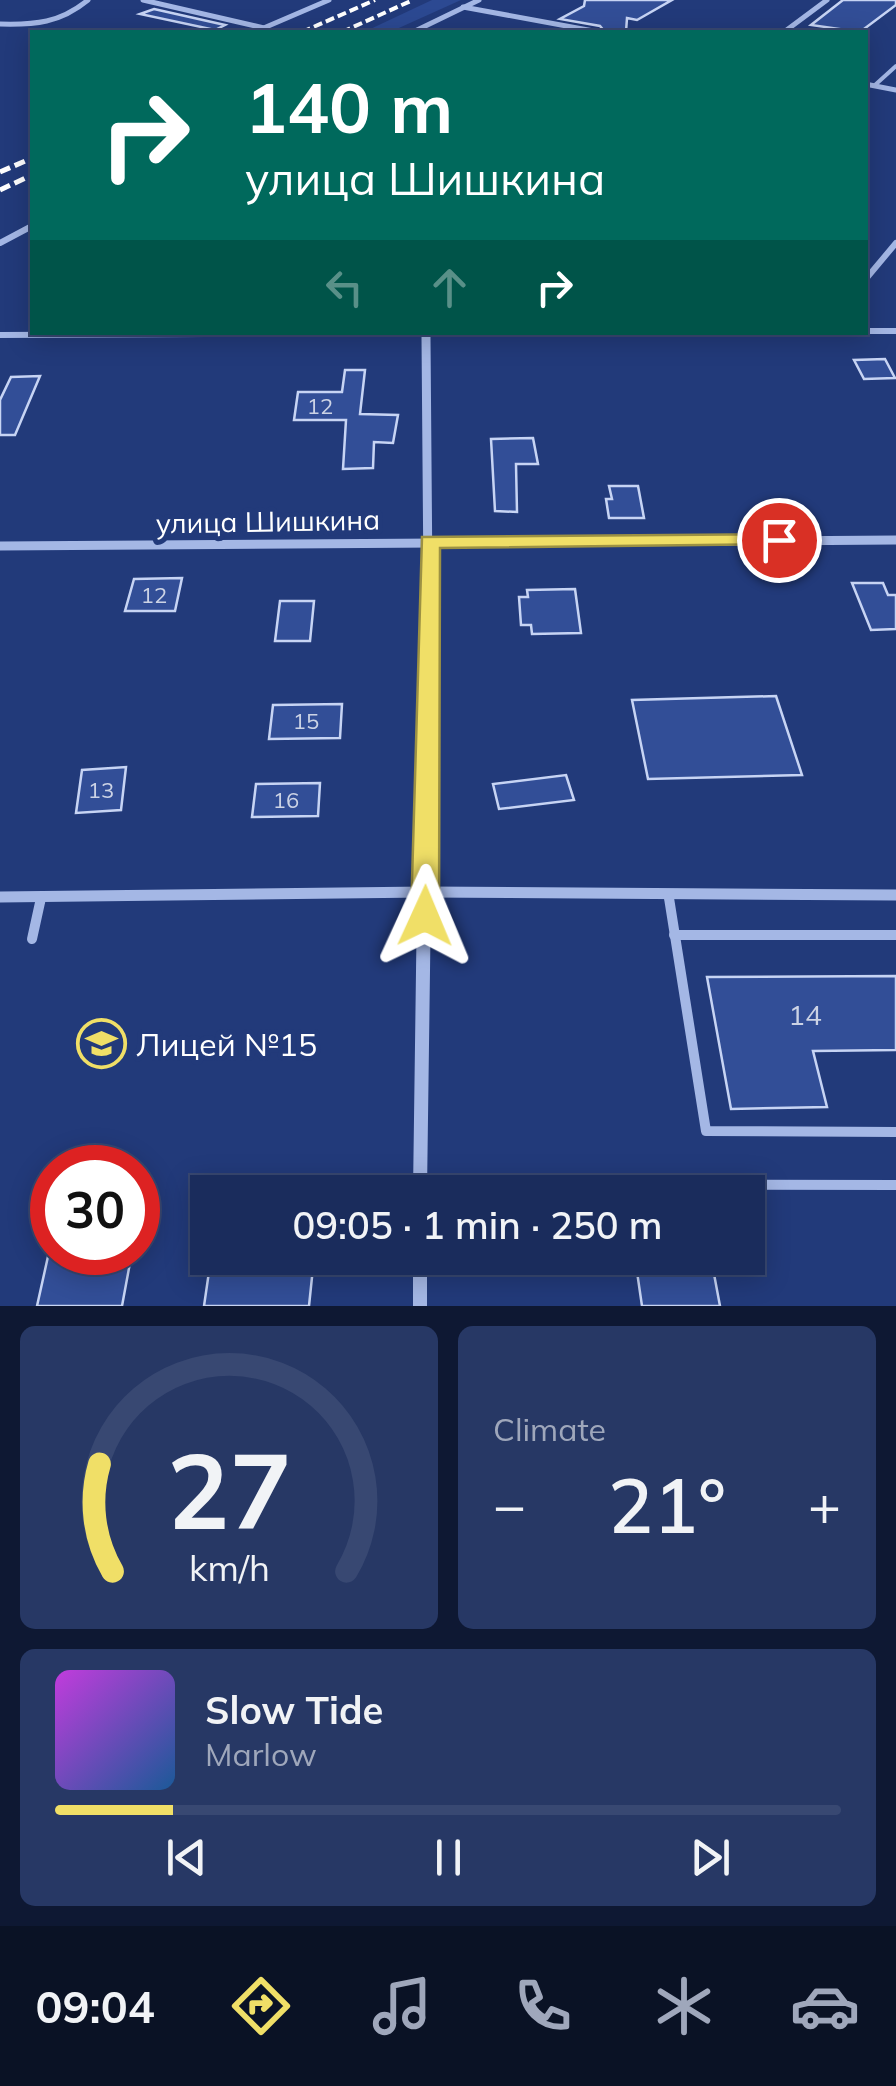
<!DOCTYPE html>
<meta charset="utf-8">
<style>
:root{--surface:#1a2c5c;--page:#273865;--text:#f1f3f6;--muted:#9fa7bb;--line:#384872;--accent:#f0df67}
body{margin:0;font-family:Mulish,sans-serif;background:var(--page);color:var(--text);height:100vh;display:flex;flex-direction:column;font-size:38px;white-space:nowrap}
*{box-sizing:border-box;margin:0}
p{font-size:32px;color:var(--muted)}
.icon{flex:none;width:55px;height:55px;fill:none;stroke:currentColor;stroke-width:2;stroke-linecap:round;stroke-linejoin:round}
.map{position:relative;height:1306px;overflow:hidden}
.sheet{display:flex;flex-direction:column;gap:20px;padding:20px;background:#0e1833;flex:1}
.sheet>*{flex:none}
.hud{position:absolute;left:30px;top:30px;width:838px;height:305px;border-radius:0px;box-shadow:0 5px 25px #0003,0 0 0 2px var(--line);background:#00695c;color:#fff;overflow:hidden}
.speed{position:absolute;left:30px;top:1145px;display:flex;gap:20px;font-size:50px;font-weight:700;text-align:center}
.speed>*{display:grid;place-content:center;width:130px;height:130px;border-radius:50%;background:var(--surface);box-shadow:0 5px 25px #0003,0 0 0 2px var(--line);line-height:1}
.speed .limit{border:15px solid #d22;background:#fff;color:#111}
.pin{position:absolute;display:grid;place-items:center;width:85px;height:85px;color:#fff;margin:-42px;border:5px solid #fff;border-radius:50%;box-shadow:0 2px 10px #0007}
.me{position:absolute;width:110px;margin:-55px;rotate:1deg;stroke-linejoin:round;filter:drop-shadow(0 0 8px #0008)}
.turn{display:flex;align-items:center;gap:35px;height:210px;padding:0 50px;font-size:45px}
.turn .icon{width:130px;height:130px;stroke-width:2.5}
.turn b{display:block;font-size:70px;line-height:85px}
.lanes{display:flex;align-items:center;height:95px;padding:0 50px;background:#0003;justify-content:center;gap:50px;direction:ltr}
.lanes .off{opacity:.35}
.big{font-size:75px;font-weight:600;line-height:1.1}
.sheet .tile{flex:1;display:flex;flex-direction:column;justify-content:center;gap:15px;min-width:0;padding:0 35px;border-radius:15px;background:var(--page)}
.sheet .dial{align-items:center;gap:0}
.dial svg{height:260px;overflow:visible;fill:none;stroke:var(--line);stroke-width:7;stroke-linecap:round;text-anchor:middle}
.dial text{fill:var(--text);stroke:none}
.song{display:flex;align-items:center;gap:30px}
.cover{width:120px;height:120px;border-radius:15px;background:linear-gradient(135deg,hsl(290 70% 55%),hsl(210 70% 35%))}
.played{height:10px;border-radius:5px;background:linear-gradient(90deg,var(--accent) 15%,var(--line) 15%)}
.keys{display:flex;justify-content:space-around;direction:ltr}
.heat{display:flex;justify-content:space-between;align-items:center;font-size:55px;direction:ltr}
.sheet .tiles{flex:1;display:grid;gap:20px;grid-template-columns:1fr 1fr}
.tile:last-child{grid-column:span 2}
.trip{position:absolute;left:190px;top:1175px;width:575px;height:100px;border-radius:0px;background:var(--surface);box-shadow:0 5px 25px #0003,0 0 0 2px var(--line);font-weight:600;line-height:100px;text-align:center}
.tabs{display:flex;height:160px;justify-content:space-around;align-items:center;background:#0a1225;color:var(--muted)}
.tabs .icon{width:70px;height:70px}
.tabs .active{color:var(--accent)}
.tabs b{font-size:45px;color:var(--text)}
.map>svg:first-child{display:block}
.green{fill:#2c4992}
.building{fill:#324e97;stroke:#c7d4f4;stroke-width:2.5}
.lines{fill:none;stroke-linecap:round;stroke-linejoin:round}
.service-far2{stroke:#a4b7e5;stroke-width:4}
.service-far1{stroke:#a4b7e5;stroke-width:8}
.service{stroke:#a4b7e5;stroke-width:10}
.minor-far4{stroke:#a4b7e5;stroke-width:5}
.minor-far3{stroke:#a4b7e5;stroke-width:6}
.minor-far2{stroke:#a4b7e5;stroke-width:9}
.minor-far1{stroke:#a4b7e5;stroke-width:11}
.minor{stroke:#a4b7e5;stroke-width:14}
.rail-far1{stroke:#fff;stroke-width:4;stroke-dasharray:9 4;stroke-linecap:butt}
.rail{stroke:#fff;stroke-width:5;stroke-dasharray:11 5;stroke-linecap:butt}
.route{fill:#f0df67;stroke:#9c9143;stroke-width:2.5}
.labels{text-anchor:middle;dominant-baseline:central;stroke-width:10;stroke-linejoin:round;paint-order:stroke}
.number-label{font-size:22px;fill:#ccd3e5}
.street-label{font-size:28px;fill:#fff;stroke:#223a7a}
.near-number-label{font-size:28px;fill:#ccd3e5}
.near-poi-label{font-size:32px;fill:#fff;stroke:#223a7a;text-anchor:start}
</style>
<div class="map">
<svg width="896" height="1306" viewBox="0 0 896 1306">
<rect width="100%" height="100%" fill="#223a7a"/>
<path class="green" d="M 432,0 L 461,0 L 390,32 L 364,32 Z"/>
<g class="building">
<path d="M 585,0 L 672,0 L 637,20 L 627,18 L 626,32 L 605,32 L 600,26 L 560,19 L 584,6 Z"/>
<path d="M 843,0 L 896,0 L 896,5 L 860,32 L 811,25 Z"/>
<path d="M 154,9 L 225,25 L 215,30 L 140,14 Z"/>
<path d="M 885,359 L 895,378 L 864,379 L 854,360 Z"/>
<path d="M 345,370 L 365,370 L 360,414 L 398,415 L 393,443 L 374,442 L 373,468 L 343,469 L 346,420 L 294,420 L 298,392 L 342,392 Z"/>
<path d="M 40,376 L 15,435 L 0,435 L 0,400 L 11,377 Z"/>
<path d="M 533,438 L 538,464 L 516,464 L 517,512 L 495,511 L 491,439 Z"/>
<path d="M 609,486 L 638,486 L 644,518 L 609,518 L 606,499 L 612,499 Z"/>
<path d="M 182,578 L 175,611 L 125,611 L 134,579 Z"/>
<path d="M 852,583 L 883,583 L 888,595 L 896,595 L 896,629 L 871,630 Z"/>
<path d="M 575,589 L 581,633 L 532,634 L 531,625 L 521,625 L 519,597 L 528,597 L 527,590 Z"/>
<path d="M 280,601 L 314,601 L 310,641 L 275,641 Z"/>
<path d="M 776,696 L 802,775 L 648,779 L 632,700 Z"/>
<path d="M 342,704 L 340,738 L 269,739 L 273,705 Z"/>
<path d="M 126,767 L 121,810 L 76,813 L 82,770 Z"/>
<path d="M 566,775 L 574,800 L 499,809 L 493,784 Z"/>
<path d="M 320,783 L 318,816 L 252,817 L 256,784 Z"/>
<path d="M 896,976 L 896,1050 L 813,1051 L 827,1107 L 731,1109 L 707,977 Z"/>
<path d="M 49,1252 L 132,1252 L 122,1306 L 37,1306 Z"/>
<path d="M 211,1258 L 314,1258 L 309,1306 L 204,1306 Z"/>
<path d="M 635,1258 L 711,1258 L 720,1306 L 642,1306 Z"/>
</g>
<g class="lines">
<path class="service-far2" d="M 875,85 L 896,66"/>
<g class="service-far1">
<path d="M 668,893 L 669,901"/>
<path d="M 41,901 L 42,896"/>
</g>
<g class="service">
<path d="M 669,898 L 706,1131 L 896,1132"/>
<path d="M 674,935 L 896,935"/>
<path d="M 32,939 L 41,898"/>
<path d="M 421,1184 L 896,1185"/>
</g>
<g class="minor-far4">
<path d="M 143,0 L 264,28"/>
<path d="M 463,7 L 599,32"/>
<path d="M 0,24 C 35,25 60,23 88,0"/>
<path d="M 259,30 L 329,0"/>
<path d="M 413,32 L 479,0"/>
<path d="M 784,32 L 827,0"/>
<path d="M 865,84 L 896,90"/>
</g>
<g class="minor-far3">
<path d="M 0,243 L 32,226"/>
<path d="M 865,280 L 896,243"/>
<path d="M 865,331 L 896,331"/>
<path d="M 426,332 L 426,340"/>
<path d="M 0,335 L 624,332"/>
</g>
<g class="minor-far2">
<path d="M 426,337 L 428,585"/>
<path d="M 0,546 L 896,540"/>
</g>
<g class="minor-far1">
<path d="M 0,897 L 426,892 L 896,895"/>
<path d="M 424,901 L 428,583"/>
</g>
<g class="minor">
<path d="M 420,1192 L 424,898"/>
<path d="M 420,1258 L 420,1306"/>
</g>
<g class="rail-far1">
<path d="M 302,32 L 375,0"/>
<path d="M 342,32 L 413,0"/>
</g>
<g class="rail">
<path d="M 0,172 L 32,158"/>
<path d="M 0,190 L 32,175"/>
</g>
</g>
<path class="route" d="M 779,534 L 790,540 L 787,544 L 440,548 L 439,916 L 435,924 L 425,928 L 415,924 L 411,916 L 422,537 Z"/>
<defs>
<symbol id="school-ring" viewBox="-11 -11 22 22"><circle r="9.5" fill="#223a7a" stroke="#f0df67" stroke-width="1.5"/><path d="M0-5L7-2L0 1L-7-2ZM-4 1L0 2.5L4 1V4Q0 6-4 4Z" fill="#f0df67"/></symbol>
</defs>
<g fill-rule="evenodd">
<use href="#school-ring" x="74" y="1016" width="55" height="55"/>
</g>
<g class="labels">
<g class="number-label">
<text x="320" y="406">12</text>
<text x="154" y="595">12</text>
<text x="306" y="721">15</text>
<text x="101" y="790">13</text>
<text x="286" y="800">16</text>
</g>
<g class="street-label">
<text transform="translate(268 521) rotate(-1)">улица Шишкина</text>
</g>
<g class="near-number-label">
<text x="805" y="1014">14</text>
</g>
<g class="near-poi-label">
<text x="136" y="1044">Лицей №15</text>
</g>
</g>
</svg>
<div class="speed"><div class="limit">30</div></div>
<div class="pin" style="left:779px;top:540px;background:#d93025"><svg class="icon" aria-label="arrive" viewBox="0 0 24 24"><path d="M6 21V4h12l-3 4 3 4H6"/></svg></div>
<svg class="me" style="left:425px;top:916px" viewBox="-20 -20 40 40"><path d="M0-17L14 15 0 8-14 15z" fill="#f0df67" stroke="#fff" stroke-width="4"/></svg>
<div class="trip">09:05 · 1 min · 250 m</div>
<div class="hud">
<div class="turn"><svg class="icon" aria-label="right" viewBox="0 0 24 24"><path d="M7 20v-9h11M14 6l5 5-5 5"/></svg><div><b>140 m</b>улица Шишкина</div></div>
<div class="lanes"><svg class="icon off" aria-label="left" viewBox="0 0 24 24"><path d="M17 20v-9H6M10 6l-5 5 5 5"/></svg><svg class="icon off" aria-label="ahead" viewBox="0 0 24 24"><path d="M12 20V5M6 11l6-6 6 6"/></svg><svg class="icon" aria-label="right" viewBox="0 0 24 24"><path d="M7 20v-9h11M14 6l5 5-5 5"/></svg></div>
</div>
</div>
<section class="sheet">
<div class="tiles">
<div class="tile dial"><svg viewBox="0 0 100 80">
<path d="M14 69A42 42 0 1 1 86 69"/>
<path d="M14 69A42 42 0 0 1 10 36" stroke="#f0df67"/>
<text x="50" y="56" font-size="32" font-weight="700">27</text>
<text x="50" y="72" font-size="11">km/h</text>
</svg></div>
<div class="tile"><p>Climate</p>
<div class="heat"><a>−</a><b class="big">21°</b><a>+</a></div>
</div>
<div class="tile">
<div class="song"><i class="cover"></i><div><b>Slow Tide</b><p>Marlow</p></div></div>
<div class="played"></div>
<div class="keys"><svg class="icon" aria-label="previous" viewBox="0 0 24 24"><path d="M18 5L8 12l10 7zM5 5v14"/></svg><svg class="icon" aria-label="pause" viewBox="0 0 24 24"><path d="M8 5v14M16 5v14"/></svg><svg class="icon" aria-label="next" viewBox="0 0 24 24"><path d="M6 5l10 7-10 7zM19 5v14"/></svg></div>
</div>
</div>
</section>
<nav class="tabs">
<b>09:04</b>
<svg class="icon active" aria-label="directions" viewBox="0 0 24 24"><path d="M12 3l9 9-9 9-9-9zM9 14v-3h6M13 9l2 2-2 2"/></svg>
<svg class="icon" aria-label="music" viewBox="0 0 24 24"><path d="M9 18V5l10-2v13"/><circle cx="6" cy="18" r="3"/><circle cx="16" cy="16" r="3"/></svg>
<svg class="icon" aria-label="phone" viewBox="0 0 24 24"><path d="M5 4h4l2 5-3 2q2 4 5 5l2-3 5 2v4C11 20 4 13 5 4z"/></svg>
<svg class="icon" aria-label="climate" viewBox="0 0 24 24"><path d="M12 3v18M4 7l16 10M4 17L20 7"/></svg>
<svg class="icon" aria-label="car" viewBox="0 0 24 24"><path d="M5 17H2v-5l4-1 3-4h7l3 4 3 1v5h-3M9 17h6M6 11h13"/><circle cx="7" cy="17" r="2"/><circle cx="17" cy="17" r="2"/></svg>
</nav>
